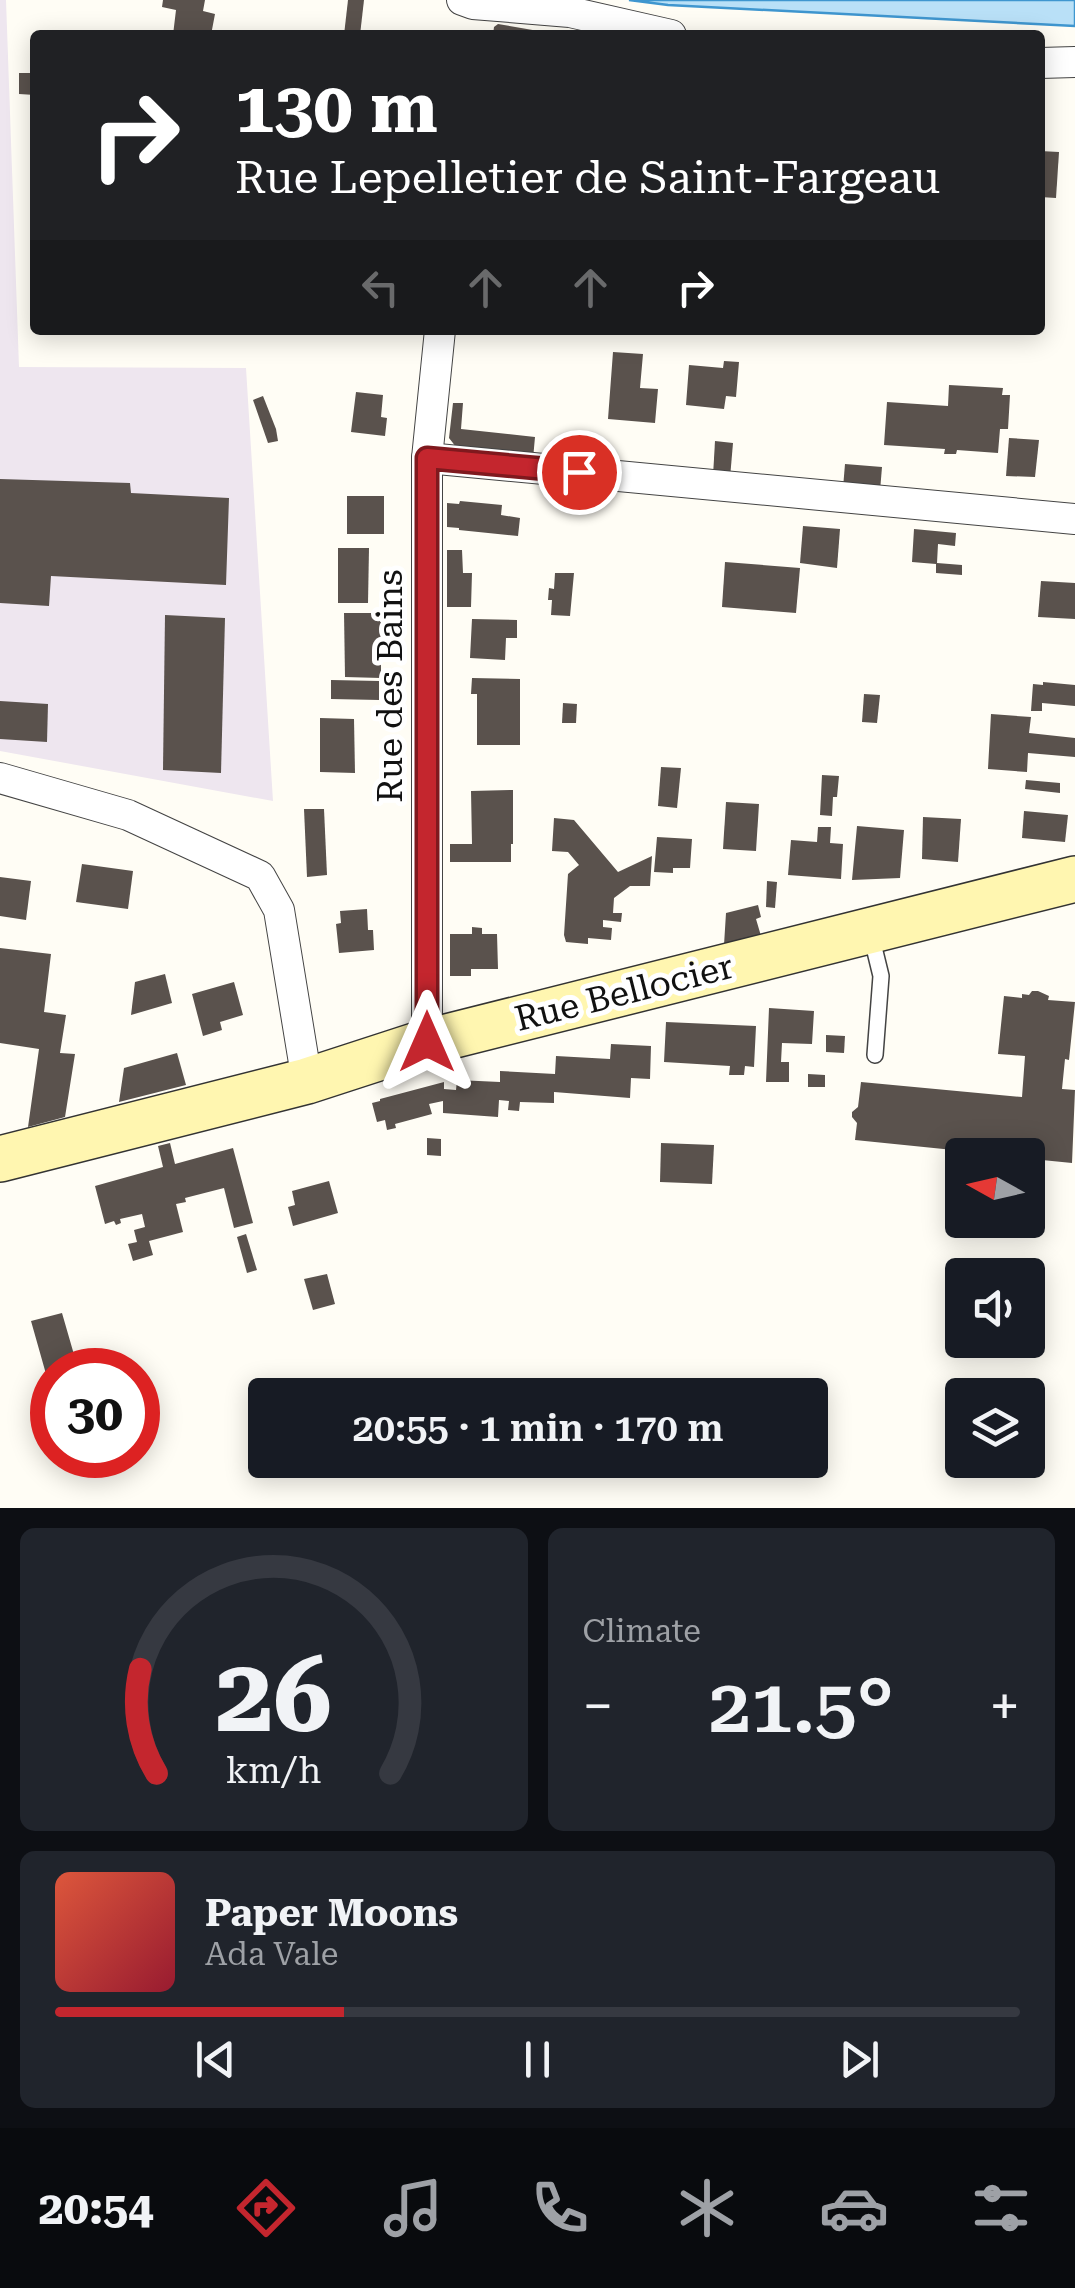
<!DOCTYPE html>
<meta charset="utf-8">
<style>
:root{--surface:#171b24;--page:#20242c;--text:#f1f3f6;--muted:#9ea1a6;--line:#363941;--accent:#c4262e}
body{margin:0;font-family:"Roboto Serif",serif;background:var(--page);color:var(--text);height:100vh;display:flex;flex-direction:column;font-size:38px;white-space:nowrap}
*{box-sizing:border-box;margin:0}
p{font-size:32px;color:var(--muted)}
.icon{flex:none;width:55px;height:55px;fill:none;stroke:currentColor;stroke-width:2;stroke-linecap:round;stroke-linejoin:round}
.map{position:relative;height:1508px;overflow:hidden}
.side{display:flex;flex-direction:column;gap:20px;padding:20px;background:#0d0f14;flex:1}
.side>*{flex:none}
.banner{position:absolute;left:30px;top:30px;width:1015px;height:305px;border-radius:10px;box-shadow:0 5px 25px #0003;background:#202124;color:#fff;overflow:hidden}
.needle{width:65px;rotate:278deg}
.controls{position:absolute;left:945px;top:1138px;display:grid;gap:20px}
.controls a{display:grid;place-items:center;width:100px;height:100px;border-radius:10px;background:var(--surface);box-shadow:0 5px 25px #0003;font-size:50px}
.speed{position:absolute;left:30px;top:1348px;display:flex;gap:20px;font-size:50px;font-weight:700;text-align:center}
.speed>*{display:grid;place-content:center;width:130px;height:130px;border-radius:50%;background:var(--surface);box-shadow:0 5px 25px #0003;line-height:1}
.speed .limit{border:15px solid #d22;background:#fff;color:#111}
.pin{position:absolute;display:grid;place-items:center;width:85px;height:85px;color:#fff;margin:-42px;border:5px solid #fff;border-radius:50%;box-shadow:0 2px 10px #0007}
.me{position:absolute;width:110px;margin:-55px;rotate:0deg;stroke-linejoin:round;filter:drop-shadow(0 0 8px #0008)}
.turn{display:flex;align-items:center;gap:35px;height:210px;padding:0 40px;font-size:45px}
.turn .icon{width:130px;height:130px;stroke-width:2.5}
.turn b{display:block;font-size:70px;line-height:85px}
.lanes{display:flex;align-items:center;height:95px;padding:0 40px;background:#0003;justify-content:center;gap:50px;direction:ltr}
.lanes .off{opacity:.35}
.big{font-size:75px;font-weight:600;line-height:1.1}
.side .widget{flex:1;display:flex;flex-direction:column;justify-content:center;gap:15px;min-width:0;padding:0 35px;border-radius:15px;background:var(--page)}
.side .dial{align-items:center;gap:0}
.dial svg{height:260px;overflow:visible;fill:none;stroke:var(--line);stroke-width:7;stroke-linecap:round;text-anchor:middle}
.dial text{fill:var(--text);stroke:none}
.song{display:flex;align-items:center;gap:30px}
.cover{width:120px;height:120px;border-radius:15px;background:linear-gradient(135deg,hsl(10 70% 55%),hsl(350 70% 35%))}
.played{height:10px;border-radius:5px;background:linear-gradient(90deg,var(--accent) 30%,var(--line) 30%)}
.keys{display:flex;justify-content:space-around;direction:ltr}
.heat{display:flex;justify-content:space-between;align-items:center;font-size:55px;direction:ltr}
.side .tiles{flex:1;display:grid;gap:20px;grid-template-columns:1fr 1fr}
.widget:last-child{grid-column:span 2}
.trip{position:absolute;left:248px;top:1378px;width:580px;height:100px;border-radius:10px;background:var(--surface);box-shadow:0 5px 25px #0003;font-weight:600;line-height:100px;text-align:center}
.tab-bar{display:flex;height:160px;justify-content:space-around;align-items:center;background:#090b0e;color:var(--muted)}
.tab-bar .icon{width:70px;height:70px}
.tab-bar .active{color:var(--accent)}
.tab-bar b{font-size:45px;color:var(--text)}
.map>svg:first-child{display:block}
.industrial{fill:#eee6ef}
.water{fill:#b9e0f7;stroke:#3f96cf;stroke-width:2.5}
.building{fill:#5a524d}
.lines{fill:none;stroke-linecap:round;stroke-linejoin:round}
.lane-casing{stroke:#444;stroke-width:18}
.street-casing{stroke:#444;stroke-width:32}
.secondary-casing{stroke:#333;stroke-width:48}
.lane{stroke:#fff;stroke-width:15}
.street{stroke:#fff;stroke-width:30}
.secondary{stroke:#fff6b0;stroke-width:45}
.route-casing{stroke:#7f191e;stroke-width:25}
.route{stroke:#c4262e;stroke-width:18}
.labels{text-anchor:middle;dominant-baseline:central;stroke-width:10;stroke-linejoin:round;paint-order:stroke}
.street-label{font-size:35px;fill:#111;stroke:#fff}
</style>
<div class="map">
<svg width="1075" height="1508" viewBox="0 0 1075 1508">
<rect width="100%" height="100%" fill="#fffdf5"/>
<path class="industrial" d="M 0,0 L 6,0 L 19,367 L 246,368 L 273,801 L 0,751 Z"/>
<path class="water" d="M 629,0 L 1075,0 L 1075,26 L 668,5 Z"/>
<g class="building">
<path d="M 163,0 L 205,0 L 203,11 L 215,14 L 211,35 L 173,35 L 176,10 L 162,7 Z"/>
<path d="M 348,0 L 364,0 L 360,35 L 344,35 Z"/>
<path d="M 498,24 L 550,33 L 550,35 L 493,35 L 494,27 Z"/>
<path d="M 19,73 L 35,73 L 35,95 L 19,94 Z"/>
<path d="M 1040,151 L 1059,152 L 1056,198 L 1040,197 Z"/>
<path d="M 613,352 L 643,354 L 640,388 L 658,389 L 655,423 L 608,419 Z"/>
<path d="M 724,361 L 739,362 L 736,397 L 726,396 L 724,409 L 686,405 L 689,365 L 723,368 Z"/>
<path d="M 949,385 L 1003,388 L 1002,395 L 1010,395 L 1008,429 L 1000,429 L 998,453 L 957,450 L 956,454 L 944,454 L 945,449 L 884,445 L 887,402 L 948,406 Z"/>
<path d="M 356,392 L 383,395 L 381,417 L 387,418 L 385,436 L 351,432 Z"/>
<path d="M 263,396 L 276,429 L 278,441 L 268,443 L 253,400 Z"/>
<path d="M 453,403 L 463,403 L 461,429 L 535,437 L 533,459 L 460,452 L 449,438 Z"/>
<path d="M 1009,438 L 1039,440 L 1035,477 L 1006,476 Z"/>
<path d="M 715,441 L 733,443 L 730,478 L 713,476 Z"/>
<path d="M 845,464 L 882,467 L 880,491 L 843,488 Z"/>
<path d="M 0,479 L 130,483 L 131,493 L 229,498 L 226,585 L 51,576 L 49,606 L 0,603 Z"/>
<rect x="347" y="496" width="37" height="38"/>
<path d="M 460,501 L 502,505 L 501,515 L 520,518 L 518,536 L 459,530 L 459,528 L 447,527 L 447,503 L 459,504 Z"/>
<path d="M 803,526 L 840,529 L 837,568 L 800,563 Z"/>
<path d="M 914,529 L 956,533 L 955,546 L 938,544 L 937,563 L 962,565 L 962,575 L 936,573 L 936,564 L 912,562 Z"/>
<path d="M 338,548 L 369,548 L 368,603 L 338,603 Z"/>
<path d="M 447,550 L 462,550 L 463,573 L 472,573 L 471,607 L 447,607 Z"/>
<path d="M 725,562 L 800,568 L 796,613 L 722,607 Z"/>
<path d="M 555,573 L 574,573 L 570,616 L 551,615 L 552,600 L 548,600 L 549,588 L 554,589 Z"/>
<path d="M 1041,581 L 1075,583 L 1075,619 L 1038,617 Z"/>
<path d="M 344,613 L 381,613 L 381,678 L 345,677 Z"/>
<path d="M 165,615 L 225,618 L 221,773 L 163,770 Z"/>
<path d="M 472,619 L 517,620 L 517,638 L 506,638 L 505,660 L 470,658 Z"/>
<path d="M 472,678 L 520,679 L 520,745 L 477,745 L 477,694 L 471,694 Z"/>
<path d="M 331,680 L 379,681 L 379,700 L 331,699 Z"/>
<path d="M 1043,682 L 1075,685 L 1075,706 L 1042,703 L 1042,711 L 1031,711 L 1033,684 L 1043,685 Z"/>
<path d="M 864,694 L 880,695 L 877,723 L 862,722 Z"/>
<path d="M 0,701 L 48,704 L 47,742 L 0,739 Z"/>
<path d="M 563,703 L 577,704 L 576,723 L 562,723 Z"/>
<path d="M 991,714 L 1031,717 L 1029,733 L 1075,738 L 1075,757 L 1028,753 L 1027,772 L 988,769 Z"/>
<path d="M 320,718 L 354,719 L 355,773 L 320,772 Z"/>
<path d="M 661,767 L 681,768 L 677,808 L 658,806 Z"/>
<path d="M 822,775 L 839,776 L 837,797 L 833,797 L 832,816 L 820,815 Z"/>
<path d="M 1026,780 L 1060,783 L 1060,793 L 1025,789 Z"/>
<path d="M 513,790 L 513,844 L 511,844 L 511,862 L 450,862 L 450,844 L 472,844 L 471,791 Z"/>
<path d="M 726,802 L 759,804 L 756,851 L 723,849 Z"/>
<path d="M 304,809 L 324,809 L 327,875 L 307,877 Z"/>
<path d="M 1024,811 L 1068,815 L 1065,842 L 1022,838 Z"/>
<path d="M 923,817 L 961,819 L 958,862 L 922,859 Z"/>
<path d="M 554,818 L 574,820 L 618,872 L 652,856 L 650,886 L 630,886 L 614,898 L 613,913 L 622,913 L 621,922 L 603,920 L 603,927 L 612,928 L 611,940 L 588,938 L 588,944 L 566,942 L 564,935 L 568,874 L 579,865 L 568,852 L 552,851 Z"/>
<path d="M 857,826 L 904,830 L 900,878 L 852,880 Z"/>
<path d="M 818,827 L 831,827 L 830,843 L 843,844 L 841,879 L 788,875 L 791,840 L 817,842 Z"/>
<path d="M 657,837 L 692,839 L 690,868 L 673,868 L 673,873 L 654,872 Z"/>
<path d="M 82,864 L 133,871 L 128,909 L 76,902 Z"/>
<path d="M 0,877 L 31,881 L 26,920 L 0,916 Z"/>
<path d="M 767,881 L 777,882 L 775,908 L 766,907 Z"/>
<path d="M 758,905 L 761,917 L 756,919 L 761,936 L 724,945 L 726,913 Z"/>
<path d="M 367,909 L 368,930 L 373,930 L 374,950 L 339,953 L 336,924 L 341,923 L 340,911 Z"/>
<path d="M 472,927 L 482,928 L 482,934 L 497,934 L 498,969 L 471,969 L 471,976 L 450,976 L 450,934 L 472,934 Z"/>
<path d="M 0,948 L 51,954 L 44,1012 L 66,1015 L 60,1053 L 75,1054 L 65,1117 L 28,1127 L 39,1049 L 0,1043 Z"/>
<path d="M 165,974 L 172,1003 L 131,1015 L 135,982 Z"/>
<path d="M 234,982 L 243,1015 L 220,1022 L 222,1030 L 203,1036 L 192,994 Z"/>
<path d="M 1032,991 L 1038,991 L 1049,996 L 1048,1000 L 1075,1002 L 1069,1060 L 1065,1059 L 1062,1089 L 1075,1090 L 1072,1163 L 1042,1160 L 1028,1155 L 972,1155 L 973,1152 L 855,1140 L 857,1123 L 852,1117 L 852,1112 L 858,1107 L 861,1082 L 1022,1097 L 1025,1056 L 998,1054 L 1004,996 L 1022,998 L 1022,994 L 1029,995 Z"/>
<path d="M 769,1008 L 814,1011 L 812,1044 L 782,1043 L 781,1062 L 789,1062 L 789,1082 L 766,1082 Z"/>
<path d="M 666,1022 L 756,1026 L 754,1067 L 745,1066 L 744,1075 L 729,1075 L 730,1066 L 664,1062 Z"/>
<path d="M 826,1035 L 845,1036 L 844,1053 L 826,1052 Z"/>
<path d="M 611,1044 L 651,1046 L 650,1079 L 631,1078 L 630,1098 L 554,1092 L 554,1103 L 520,1102 L 519,1111 L 508,1110 L 509,1101 L 499,1100 L 498,1117 L 443,1113 L 443,1101 L 429,1104 L 432,1114 L 395,1124 L 396,1128 L 387,1130 L 385,1120 L 377,1122 L 372,1103 L 380,1101 L 380,1099 L 444,1082 L 444,1089 L 456,1090 L 457,1080 L 500,1082 L 500,1071 L 555,1074 L 556,1056 L 610,1059 Z"/>
<path d="M 177,1053 L 186,1085 L 119,1102 L 124,1068 Z"/>
<path d="M 808,1074 L 825,1075 L 825,1087 L 808,1087 Z"/>
<path d="M 427,1138 L 441,1139 L 441,1156 L 427,1155 Z"/>
<path d="M 170,1143 L 175,1164 L 233,1148 L 253,1223 L 234,1228 L 224,1188 L 185,1198 L 186,1202 L 176,1204 L 183,1232 L 149,1241 L 153,1255 L 133,1261 L 128,1244 L 137,1242 L 134,1230 L 145,1227 L 142,1214 L 120,1219 L 121,1223 L 116,1225 L 114,1221 L 105,1224 L 95,1186 L 163,1167 L 158,1146 Z"/>
<path d="M 661,1143 L 714,1145 L 712,1184 L 660,1182 Z"/>
<path d="M 329,1181 L 338,1213 L 293,1226 L 288,1207 L 295,1205 L 292,1191 Z"/>
<path d="M 246,1234 L 257,1270 L 247,1273 L 237,1237 Z"/>
<path d="M 327,1274 L 335,1304 L 313,1310 L 304,1279 Z"/>
<path d="M 62,1313 L 77,1365 L 52,1370 L 52,1373 L 46,1374 L 31,1321 Z"/>
</g>
<g class="lines">
<defs>
<path id="lane" d="M 871,935 L 881,976 L 875,1055"/>
<g id="street">
<path d="M 462,0 L 473,4 L 570,12 L 671,35"/>
<path d="M 1040,63 L 1075,62"/>
<path d="M 427,458 L 1075,519"/>
<path d="M 0,778 L 128,815 L 260,876 L 279,910 L 307,1081"/>
<path d="M 427,1042 L 427,458 L 440,330"/>
</g>
<path id="secondary" d="M 0,1159 L 307,1081 L 427,1042 L 1075,879"/>
</defs>
<use href="#lane" class="lane-casing"/>
<use href="#street" class="street-casing"/>
<use href="#secondary" class="secondary-casing"/>
<use href="#lane" class="lane"/>
<use href="#street" class="street"/>
<use href="#secondary" class="secondary"/>
</g>
<g class="lines">
<defs>
<path id="route" d="M 427,1042 L 427,458 L 579,472"/>
</defs>
<use href="#route" class="route-casing"/>
<use href="#route" class="route"/>
</g>
<g class="labels">
<g class="street-label">
<text transform="translate(390 686) rotate(-90)">Rue des Bains</text>
<text transform="translate(624 993) rotate(-14)">Rue Bellocier</text>
</g>
</g>
</svg>
<div class="controls">
<a><svg class="needle" viewBox="-14 -14 28 28"><path d="M0-13l5 13h-10z" fill="#e53935"/><path d="M0 13l5-13h-10z" fill="#9ea1a6"/></svg></a>
<a><svg class="icon" aria-label="sound" viewBox="0 0 24 24"><path d="M4 9h4l5-4v14l-5-4H4zM17 9q2 3 0 6"/></svg></a>
<a><svg class="icon" aria-label="layers" viewBox="0 0 24 24"><path d="M12 4l9 5-9 5-9-5zM3 14l9 5 9-5"/></svg></a>
</div>
<div class="speed"><div class="limit">30</div></div>
<div class="pin" style="left:579px;top:472px;background:#d93025"><svg class="icon" aria-label="arrive" viewBox="0 0 24 24"><path d="M6 21V4h12l-3 4 3 4H6"/></svg></div>
<svg class="me" style="left:427px;top:1042px" viewBox="-20 -20 40 40"><path d="M0-17L14 15 0 8-14 15z" fill="#c4262e" stroke="#fff" stroke-width="4"/></svg>
<div class="trip">20:55 · 1 min · 170 m</div>
<div class="banner">
<div class="turn"><svg class="icon" aria-label="right" viewBox="0 0 24 24"><path d="M7 20v-9h11M14 6l5 5-5 5"/></svg><div><b>130 m</b>Rue Lepelletier de Saint-Fargeau</div></div>
<div class="lanes"><svg class="icon off" aria-label="left" viewBox="0 0 24 24"><path d="M17 20v-9H6M10 6l-5 5 5 5"/></svg><svg class="icon off" aria-label="ahead" viewBox="0 0 24 24"><path d="M12 20V5M6 11l6-6 6 6"/></svg><svg class="icon off" aria-label="ahead" viewBox="0 0 24 24"><path d="M12 20V5M6 11l6-6 6 6"/></svg><svg class="icon" aria-label="right" viewBox="0 0 24 24"><path d="M7 20v-9h11M14 6l5 5-5 5"/></svg></div>
</div>
</div>
<section class="side">
<div class="tiles">
<div class="widget dial"><svg viewBox="0 0 100 80">
<path d="M14 69A42 42 0 1 1 86 69"/>
<path d="M14 69A42 42 0 0 1 9 37" stroke="#c4262e"/>
<text x="50" y="56" font-size="32" font-weight="700">26</text>
<text x="50" y="72" font-size="11">km/h</text>
</svg></div>
<div class="widget"><p>Climate</p>
<div class="heat"><a>−</a><b class="big">21.5°</b><a>+</a></div>
</div>
<div class="widget">
<div class="song"><i class="cover"></i><div><b>Paper Moons</b><p>Ada Vale</p></div></div>
<div class="played"></div>
<div class="keys"><svg class="icon" aria-label="previous" viewBox="0 0 24 24"><path d="M18 5L8 12l10 7zM5 5v14"/></svg><svg class="icon" aria-label="pause" viewBox="0 0 24 24"><path d="M8 5v14M16 5v14"/></svg><svg class="icon" aria-label="next" viewBox="0 0 24 24"><path d="M6 5l10 7-10 7zM19 5v14"/></svg></div>
</div>
</div>
</section>
<nav class="tab-bar">
<b>20:54</b>
<svg class="icon active" aria-label="directions" viewBox="0 0 24 24"><path d="M12 3l9 9-9 9-9-9zM9 14v-3h6M13 9l2 2-2 2"/></svg>
<svg class="icon" aria-label="music" viewBox="0 0 24 24"><path d="M9 18V5l10-2v13"/><circle cx="6" cy="18" r="3"/><circle cx="16" cy="16" r="3"/></svg>
<svg class="icon" aria-label="phone" viewBox="0 0 24 24"><path d="M5 4h4l2 5-3 2q2 4 5 5l2-3 5 2v4C11 20 4 13 5 4z"/></svg>
<svg class="icon" aria-label="climate" viewBox="0 0 24 24"><path d="M12 3v18M4 7l16 10M4 17L20 7"/></svg>
<svg class="icon" aria-label="car" viewBox="0 0 24 24"><path d="M5 17H2v-5l4-1 3-4h7l3 4 3 1v5h-3M9 17h6M6 11h13"/><circle cx="7" cy="17" r="2"/><circle cx="17" cy="17" r="2"/></svg>
<svg class="icon" aria-label="filters" viewBox="0 0 24 24"><path d="M4 7h16M4 17h16"/><circle cx="9" cy="7" r="2"/><circle cx="15" cy="17" r="2"/></svg>
</nav>
